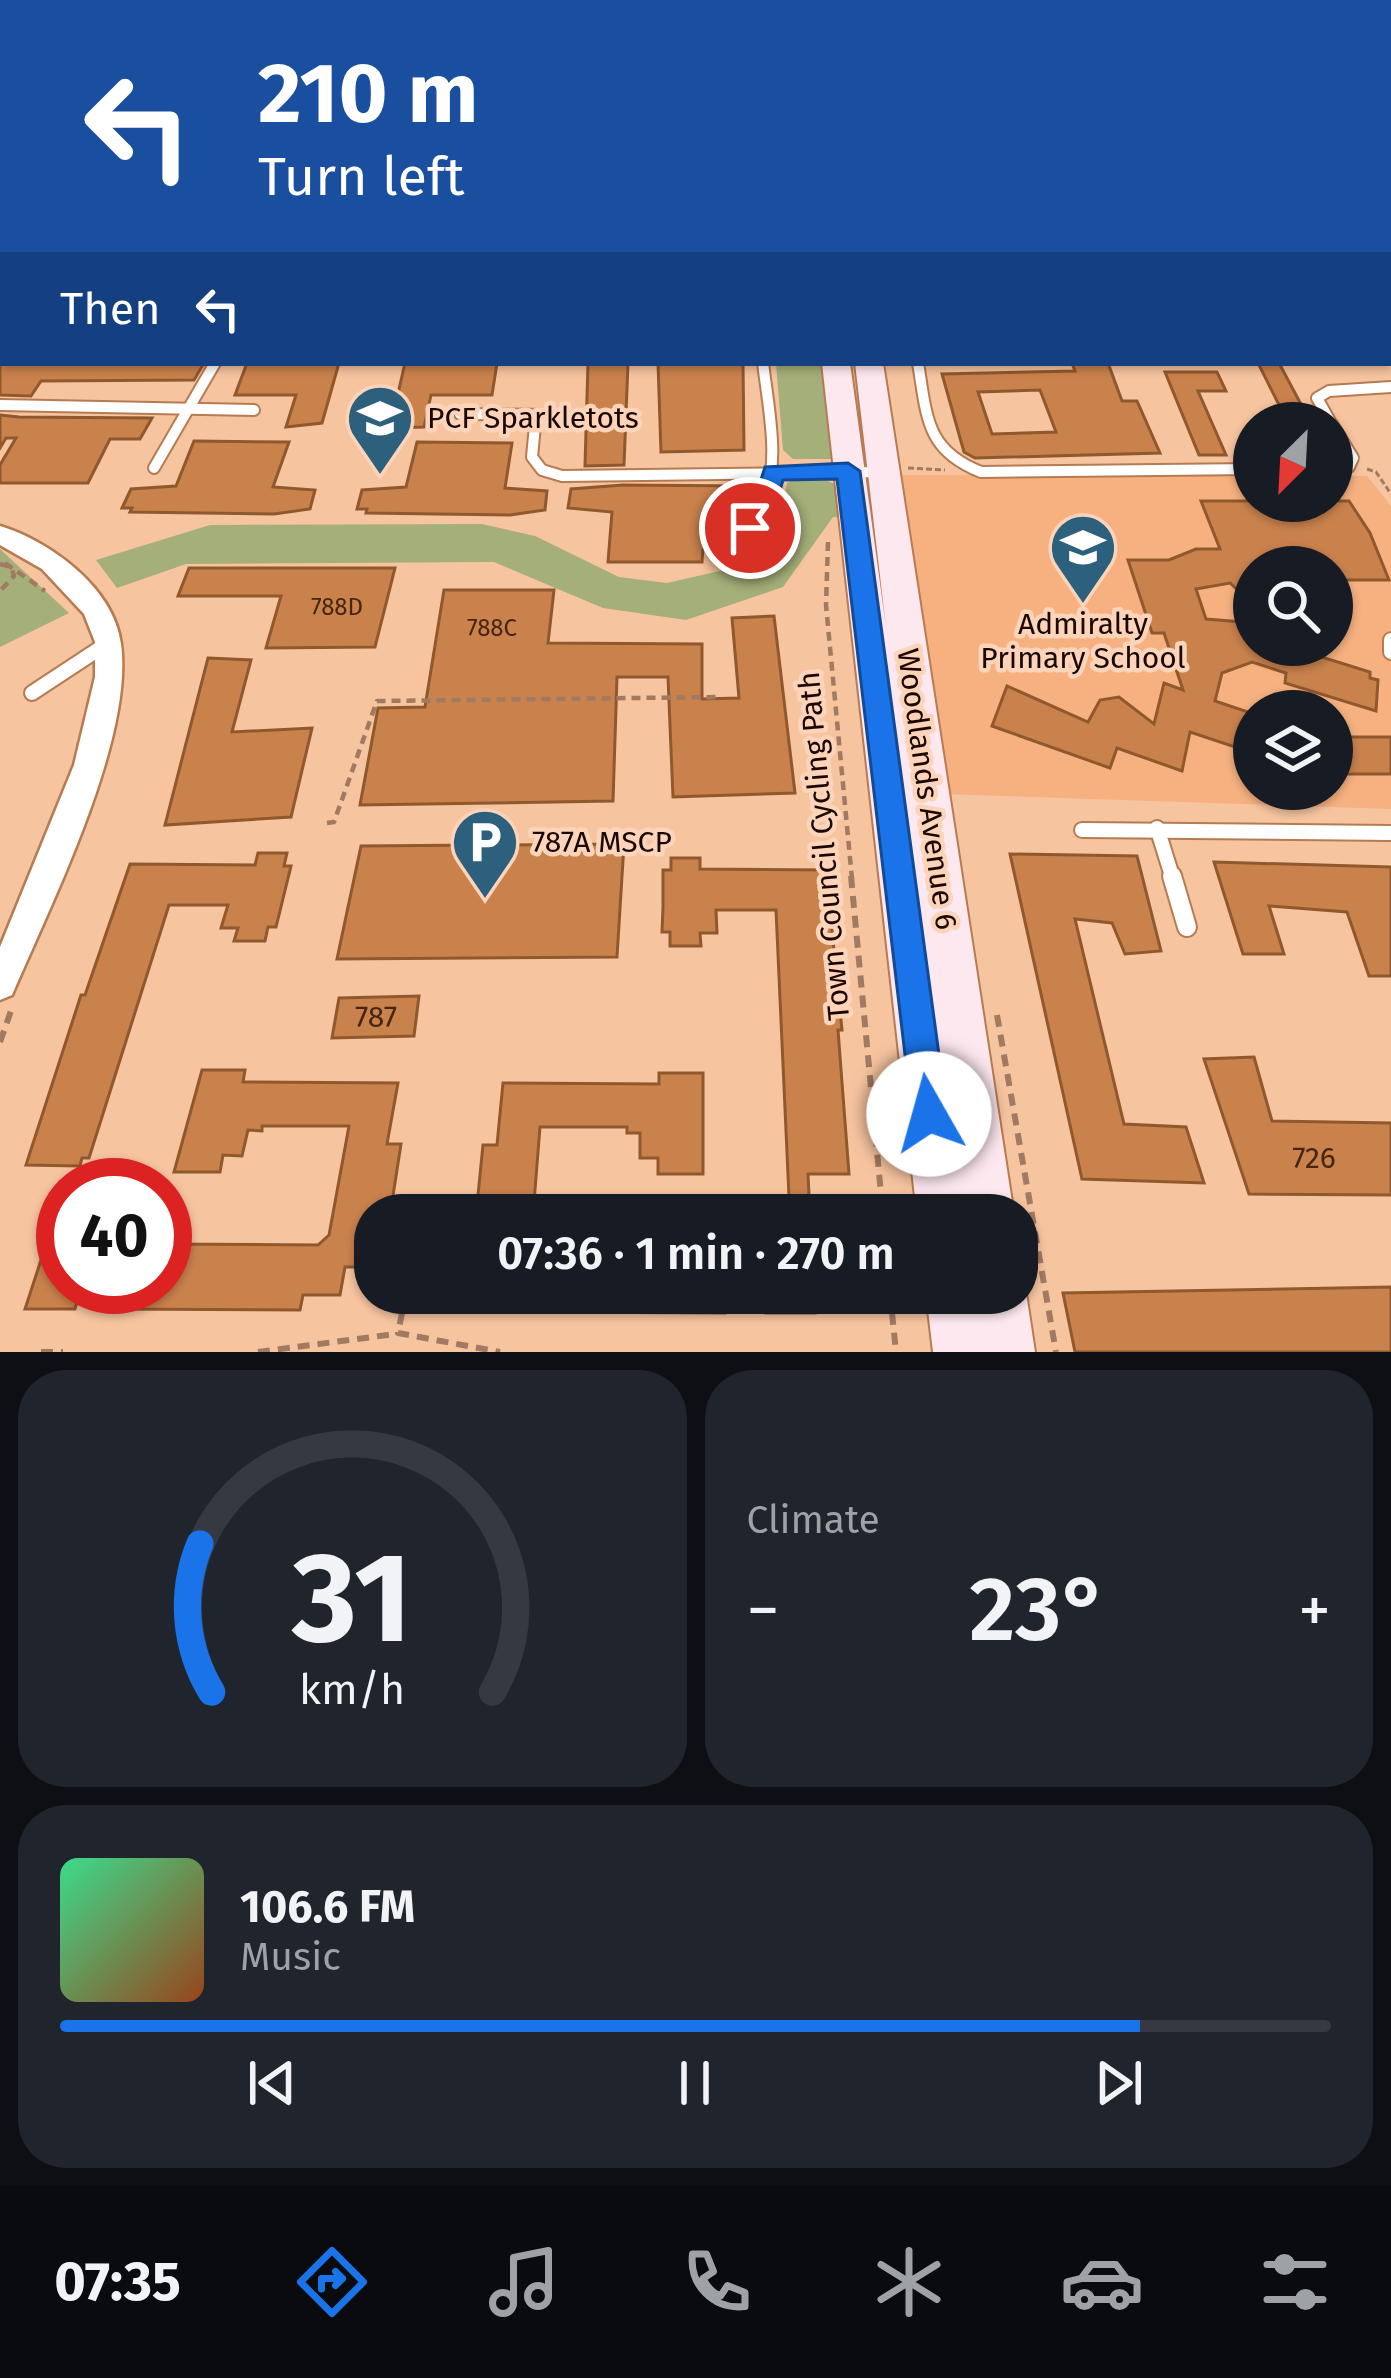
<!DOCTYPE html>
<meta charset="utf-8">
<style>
:root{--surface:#171b24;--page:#20242c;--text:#f1f3f6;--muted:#9ea1a6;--line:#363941;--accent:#1a73e8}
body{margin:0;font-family:"Fira Sans",sans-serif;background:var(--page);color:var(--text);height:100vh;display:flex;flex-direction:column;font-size:45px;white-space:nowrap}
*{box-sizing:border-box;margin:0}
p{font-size:39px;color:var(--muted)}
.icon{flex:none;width:66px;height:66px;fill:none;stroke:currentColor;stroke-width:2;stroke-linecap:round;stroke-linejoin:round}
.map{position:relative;height:1352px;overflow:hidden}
.panel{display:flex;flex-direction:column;gap:18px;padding:18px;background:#0d0f14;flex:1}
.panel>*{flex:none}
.banner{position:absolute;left:0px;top:0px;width:1392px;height:366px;box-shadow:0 3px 9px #0004;background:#1a4fa0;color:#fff;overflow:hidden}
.needle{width:78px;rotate:204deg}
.fabs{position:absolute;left:1233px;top:402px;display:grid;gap:24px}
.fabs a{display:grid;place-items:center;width:120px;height:120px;border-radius:50%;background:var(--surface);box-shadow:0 3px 9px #0004;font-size:60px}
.speed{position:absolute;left:36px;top:1158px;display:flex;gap:24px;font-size:60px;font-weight:700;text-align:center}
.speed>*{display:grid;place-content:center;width:156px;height:156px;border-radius:50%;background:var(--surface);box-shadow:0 3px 9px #0004;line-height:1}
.speed .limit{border:18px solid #d22;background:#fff;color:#111}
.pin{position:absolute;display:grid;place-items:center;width:102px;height:102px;color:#fff;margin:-51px;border:6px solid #fff;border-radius:50%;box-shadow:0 3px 12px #0007}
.me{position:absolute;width:132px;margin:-66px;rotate:353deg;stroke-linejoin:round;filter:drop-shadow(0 0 9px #0008)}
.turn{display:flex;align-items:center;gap:42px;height:252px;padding:0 60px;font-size:54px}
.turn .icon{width:156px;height:156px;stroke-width:2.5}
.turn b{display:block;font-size:84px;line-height:102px}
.then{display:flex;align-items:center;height:114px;padding:0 60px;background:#0003;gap:24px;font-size:45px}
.big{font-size:90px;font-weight:600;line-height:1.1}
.panel .widget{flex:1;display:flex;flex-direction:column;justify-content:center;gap:18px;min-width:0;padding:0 42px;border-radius:48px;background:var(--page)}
.panel .dial{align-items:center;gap:0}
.dial svg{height:312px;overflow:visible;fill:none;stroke:var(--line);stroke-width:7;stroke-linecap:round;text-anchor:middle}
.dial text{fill:var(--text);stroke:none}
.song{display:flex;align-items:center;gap:36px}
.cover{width:144px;height:144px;border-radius:18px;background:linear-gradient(135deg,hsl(150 70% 55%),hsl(20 70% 35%))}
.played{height:12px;border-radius:6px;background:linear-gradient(90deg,var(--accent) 85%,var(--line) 85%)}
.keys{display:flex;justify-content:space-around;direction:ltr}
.heat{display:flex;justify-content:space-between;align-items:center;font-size:66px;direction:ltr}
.panel .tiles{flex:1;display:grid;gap:18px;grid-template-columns:1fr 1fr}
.widget:last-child{grid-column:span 2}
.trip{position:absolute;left:354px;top:1194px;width:684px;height:120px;border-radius:48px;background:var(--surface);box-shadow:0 3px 9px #0004;font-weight:600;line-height:120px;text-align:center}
.menu{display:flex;height:192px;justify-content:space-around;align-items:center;background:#090b0e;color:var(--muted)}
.menu .icon{width:84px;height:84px}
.menu .on{color:var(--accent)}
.menu b{font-size:54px;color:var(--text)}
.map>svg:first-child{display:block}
.built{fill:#f7b180;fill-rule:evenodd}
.green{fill:#a5af79}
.building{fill:#ca824d;stroke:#90582d;stroke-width:3;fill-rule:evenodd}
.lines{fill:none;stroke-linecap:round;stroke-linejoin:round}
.lane-far3-casing{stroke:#b67b50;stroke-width:10}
.lane-far2-casing{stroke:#b67b50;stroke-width:14}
.lane-far1-casing{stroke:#b67b50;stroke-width:18}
.lane-casing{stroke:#b67b50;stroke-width:22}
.street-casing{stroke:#b67b50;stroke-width:5}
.secondary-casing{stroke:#b67b50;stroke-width:4}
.primary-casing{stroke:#fff;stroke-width:4}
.path-far2{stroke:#a17a62;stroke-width:3;stroke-dasharray:6 3;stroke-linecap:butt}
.path-far1{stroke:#a17a62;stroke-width:4.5;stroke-dasharray:9 6;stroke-linecap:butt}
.path{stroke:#a17a62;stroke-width:6;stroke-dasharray:12 8;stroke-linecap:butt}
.lane-far3{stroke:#fff;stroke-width:8}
.lane-far2{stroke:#fff;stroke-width:10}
.lane-far1{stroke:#fff;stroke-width:14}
.lane{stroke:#fff;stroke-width:18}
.street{fill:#fff;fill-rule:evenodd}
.secondary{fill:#fee8f0;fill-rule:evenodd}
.primary{fill:#fed2e2;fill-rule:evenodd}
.route{fill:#1a73e8;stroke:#114b97;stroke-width:3}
.labels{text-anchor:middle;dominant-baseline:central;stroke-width:9;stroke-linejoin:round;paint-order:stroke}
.number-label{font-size:24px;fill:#472513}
.poi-label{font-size:30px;fill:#1b0600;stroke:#fbd4b9;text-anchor:start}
.street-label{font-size:30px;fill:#1b0600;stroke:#fbd4b9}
.near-number-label{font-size:30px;fill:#472513}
</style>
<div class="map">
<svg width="1391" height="1352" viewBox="0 0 1391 1352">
<rect width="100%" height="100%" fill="#f7c4a0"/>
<path class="built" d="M 892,475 L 1254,476 L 1254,501 L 1332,501 L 1332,476 L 1367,476 L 1391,506 L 1391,809 L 943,794 ZM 1254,567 L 1332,567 L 1332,645 L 1254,645 ZM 1254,711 L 1332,711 L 1332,789 L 1254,789 Z"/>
<g class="green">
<path d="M 776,363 L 827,363 L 835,459 L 793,459 L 783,450 Z"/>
<path d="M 795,479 L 826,480 L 845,489 L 850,518 L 833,517 L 783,587 L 686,620 L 603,608 L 494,562 L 186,564 L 117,588 L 96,560 L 210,525 L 482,524 L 535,536 L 619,577 L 667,583 L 737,567 L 778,532 L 787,483 Z"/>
<path d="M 0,549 L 69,613 L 0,647 Z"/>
</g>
<g class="building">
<path d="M 0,363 L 204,363 L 194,380 L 41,381 L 31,396 L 0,395 Z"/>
<path d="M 247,363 L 339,363 L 322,423 L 286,427 L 296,395 L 235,395 Z"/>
<path d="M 405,363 L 497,363 L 492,395 L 431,395 L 424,427 L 395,428 L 396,424 L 391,424 Z"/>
<path d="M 588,363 L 628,363 L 624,465 L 585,466 Z"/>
<path d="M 658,363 L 743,363 L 744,450 L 661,452 Z"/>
<path d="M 1072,363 L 1108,363 L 1122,401 L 1137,401 L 1160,453 L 975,458 L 964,452 L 942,374 L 1075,371 ZM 1040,390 L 1056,432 L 992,434 L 978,392 Z"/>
<path d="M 1258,363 L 1279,363 L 1311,423 L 1288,423 Z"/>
<path d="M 1165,372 L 1217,372 L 1226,391 L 1198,391 L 1226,455 L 1199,455 Z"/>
<path d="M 0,415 L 19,417 L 152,418 L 140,439 L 110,439 L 88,483 L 0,483 L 0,465 L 16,438 L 6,438 L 0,448 Z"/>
<path d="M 194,441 L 289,442 L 273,487 L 315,490 L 310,509 L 274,514 L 130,512 L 132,508 L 122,508 L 131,489 L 176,486 Z"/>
<path d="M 417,442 L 512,443 L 505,488 L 547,491 L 545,510 L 510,515 L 366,513 L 367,509 L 357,509 L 362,490 L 406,487 Z"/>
<path d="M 623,485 L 746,486 L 746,490 L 756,490 L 756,498 L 745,512 L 713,512 L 713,549 L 703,549 L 702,562 L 608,562 L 612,512 L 568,508 L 571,489 Z"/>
<path d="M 1201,501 L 1349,501 L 1370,533 L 1389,580 L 1340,580 L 1334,567 L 1254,567 L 1254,605 L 1230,583 L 1196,589 L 1206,619 L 1254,623 L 1254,645 L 1297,645 L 1296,649 L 1370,672 L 1370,678 L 1378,680 L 1376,711 L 1285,683 L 1286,673 L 1252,662 L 1222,673 L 1215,701 L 1254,714 L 1250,752 L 1190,732 L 1182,771 L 1117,748 L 1110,768 L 992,726 L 1007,686 L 1088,722 L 1100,700 L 1119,697 L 1154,724 L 1164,683 L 1183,690 L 1164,633 L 1152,633 L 1128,560 L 1169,560 L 1196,549 L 1220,549 Z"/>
<path d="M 189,568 L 395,568 L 375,647 L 266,648 L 281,596 L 178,596 Z"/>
<path d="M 444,590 L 554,590 L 548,643 L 702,644 L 702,699 L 739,698 L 732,618 L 774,616 L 795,793 L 673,797 L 668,677 L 617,677 L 613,801 L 360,805 L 378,708 L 425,707 Z"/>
<path d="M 208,658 L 251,660 L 232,732 L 312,728 L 291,817 L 165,825 Z"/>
<rect x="1332" y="737" width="59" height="37"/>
<path d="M 624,844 L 617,957 L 337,959 L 361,846 Z"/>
<path d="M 258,853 L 287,853 L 284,866 L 291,866 L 276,927 L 268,927 L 265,941 L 234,941 L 238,928 L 221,928 L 228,905 L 169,905 L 89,1158 L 82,1158 L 80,1166 L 26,1165 L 81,995 L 85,995 L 130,864 L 255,865 Z"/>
<path d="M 1010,854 L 1137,856 L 1161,951 L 1125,954 L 1112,923 L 1075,919 L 1124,1124 L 1186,1127 L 1204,1183 L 1082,1179 Z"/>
<path d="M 671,858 L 700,858 L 700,869 L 826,870 L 842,1030 L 838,1030 L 849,1174 L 808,1174 L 810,1215 L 764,1215 L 764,1197 L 789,1197 L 776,910 L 716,910 L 717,933 L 700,933 L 701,946 L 670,946 L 670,932 L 662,932 L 663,907 L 663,870 L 671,870 Z"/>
<path d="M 1214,862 L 1391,867 L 1391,976 L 1369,976 L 1347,912 L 1269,906 L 1284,954 L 1243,954 Z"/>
<path d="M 419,996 L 414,1036 L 332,1038 L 339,998 Z"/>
<path d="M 1254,1057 L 1272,1121 L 1391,1123 L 1391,1195 L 1249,1194 L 1204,1059 Z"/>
<path d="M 202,1070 L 245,1070 L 243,1082 L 398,1083 L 387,1144 L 401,1144 L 390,1215 L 375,1215 L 368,1267 L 345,1267 L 340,1295 L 303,1295 L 300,1310 L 116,1309 L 122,1287 L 165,1287 L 165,1244 L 318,1245 L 329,1235 L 349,1126 L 262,1126 L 262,1131 L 248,1130 L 242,1156 L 223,1155 L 220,1172 L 174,1172 Z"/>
<path d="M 659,1073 L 703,1073 L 703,1174 L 658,1174 L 658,1158 L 640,1158 L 640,1133 L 627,1133 L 627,1127 L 540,1127 L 533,1215 L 476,1215 L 483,1145 L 497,1145 L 503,1083 L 659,1084 Z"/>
<path d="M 59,1205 L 63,1287 L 81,1287 L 75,1309 L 25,1309 Z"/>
<path d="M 1391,1287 L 1391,1352 L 1075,1352 L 1063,1293 Z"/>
<path d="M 542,1293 L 725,1293 L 725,1313 L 541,1312 Z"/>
<path d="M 765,1293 L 814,1293 L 815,1313 L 766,1313 Z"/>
</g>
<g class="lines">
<defs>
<path id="lane-far3" d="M 39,0 L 43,3"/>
<g id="lane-far2">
<path d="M 0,341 L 3,336"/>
<path d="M 918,363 C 927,416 925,450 981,472 L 1254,469"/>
<path d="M 0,405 L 254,410"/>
<path d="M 460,414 L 556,415"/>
<path d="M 536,415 L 532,457 L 542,470 L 562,476 L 883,472"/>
<path d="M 1331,423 L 1317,398 L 1329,391 L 1391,387"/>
<path d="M 1332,424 L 1353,458 L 1349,467 L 1332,468"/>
<path d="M 154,468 L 215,363"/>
<path d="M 762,511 C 781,462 769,413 763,363"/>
</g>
<g id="lane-far1">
<path d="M 750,528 L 763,508"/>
<path d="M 1391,640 L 1391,652"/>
<path d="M 32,693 L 108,643"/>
<path d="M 1157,828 L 1173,879"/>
<path d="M 1082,830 L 1391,833"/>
</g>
<path id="lane" d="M 1172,876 L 1187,927"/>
<g id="street">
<path d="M 71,0 L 87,0 L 89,3 L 73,3 Z"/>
<path d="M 1054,0 L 1071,0 L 1073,3 L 1056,3 Z"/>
<rect x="1389" y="21" width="2" height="8"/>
<rect x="1389" y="167" width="2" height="12"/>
<path d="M 3,230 L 3,246 L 0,247 L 0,231 Z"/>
<path d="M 0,526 C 50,541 114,588 121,644 C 134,739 50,906 12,995 L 0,1000 L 0,947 L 74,765 L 95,677 L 95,642 L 84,614 L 42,569 L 0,545 Z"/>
</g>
<g id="secondary">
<rect x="804" y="0" width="20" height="3"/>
<path d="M 822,363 L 850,363 L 886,627 L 855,363 L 883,363 L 1014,1215 L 917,1215 Z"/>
<path d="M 1017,1274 L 1026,1293 L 1035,1352 L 933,1352 L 926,1293 L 1017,1293 Z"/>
</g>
<rect id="primary" x="1389" y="190" width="2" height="16"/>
</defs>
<use href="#lane-far3" class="lane-far3-casing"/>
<use href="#lane-far2" class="lane-far2-casing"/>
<use href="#lane-far1" class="lane-far1-casing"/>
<use href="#lane" class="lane-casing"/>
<use href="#street" class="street-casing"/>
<use href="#secondary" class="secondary-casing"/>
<use href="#primary" class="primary-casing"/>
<g class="path-far2">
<path d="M 1025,0 L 1029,3"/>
<path d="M 0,289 L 3,284"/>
<path d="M 908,468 L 945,470"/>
<path d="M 1367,469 L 1376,472 L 1391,494"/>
</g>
<g class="path-far1">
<path d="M 828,542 L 826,605 L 852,879"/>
<path d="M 5,563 L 45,591"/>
<path d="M 0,564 L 11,567 L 14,576 L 0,591"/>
<path d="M 327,823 L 334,822 L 377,701 L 720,697"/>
</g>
<g class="path">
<path d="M 851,876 L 883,1215"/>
<path d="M 997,1015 L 1056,1352"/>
<path d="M 0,1042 L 12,1008"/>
<path d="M 406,1293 L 398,1333 L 500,1352"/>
<path d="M 890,1293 L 896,1352"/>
<path d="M 41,1352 L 63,1352"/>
<path d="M 258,1352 L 395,1334"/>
</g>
<use href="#lane-far3" class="lane-far3"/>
<use href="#lane-far2" class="lane-far2"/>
<use href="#lane-far1" class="lane-far1"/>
<use href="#lane" class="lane"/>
<use href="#street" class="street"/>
<use href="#secondary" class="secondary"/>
<use href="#primary" class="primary"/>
</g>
<path class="route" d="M 848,463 L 860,471 L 947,1114 L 942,1127 L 929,1132 L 917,1127 L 912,1114 L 837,479 L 783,480 L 771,521 L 750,536 L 737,528 L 751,511 L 765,467 Z"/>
<defs>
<symbol id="school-pin" viewBox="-11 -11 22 30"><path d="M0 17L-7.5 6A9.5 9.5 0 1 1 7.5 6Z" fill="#2d607d" stroke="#fbd4b9"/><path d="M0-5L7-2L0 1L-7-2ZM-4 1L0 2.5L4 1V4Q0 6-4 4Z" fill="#fff"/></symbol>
<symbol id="parking-pin" viewBox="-11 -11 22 30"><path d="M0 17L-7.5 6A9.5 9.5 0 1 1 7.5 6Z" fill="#2d607d" stroke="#fbd4b9"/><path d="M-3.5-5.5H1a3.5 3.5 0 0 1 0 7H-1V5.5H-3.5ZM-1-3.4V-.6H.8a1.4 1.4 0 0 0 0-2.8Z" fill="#fff"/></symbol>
</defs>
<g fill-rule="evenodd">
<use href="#school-pin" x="342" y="380" width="76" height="104"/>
<use href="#school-pin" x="1045" y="509" width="76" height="104"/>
<use href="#parking-pin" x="447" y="804" width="76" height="104"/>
</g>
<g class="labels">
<g class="number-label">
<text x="337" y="607">788D</text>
<text x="492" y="628">788C</text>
</g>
<g class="poi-label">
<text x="427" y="418">PCF Sparkletots</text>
<text x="1083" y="624" text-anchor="middle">Admiralty<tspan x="1083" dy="34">Primary School</tspan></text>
<text x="532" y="842">787A MSCP</text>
</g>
<g class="street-label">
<text transform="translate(927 789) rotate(82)">Woodlands Avenue 6</text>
<text transform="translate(824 846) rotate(-95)">Town Council Cycling Path</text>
</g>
<g class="near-number-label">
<text x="376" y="1017">787</text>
<text x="1314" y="1158">726</text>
</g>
</g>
</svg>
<div class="fabs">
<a><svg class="needle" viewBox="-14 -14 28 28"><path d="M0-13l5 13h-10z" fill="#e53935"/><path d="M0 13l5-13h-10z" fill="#9ea1a6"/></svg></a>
<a><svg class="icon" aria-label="search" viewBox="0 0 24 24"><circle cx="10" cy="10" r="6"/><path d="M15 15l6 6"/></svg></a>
<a><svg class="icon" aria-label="layers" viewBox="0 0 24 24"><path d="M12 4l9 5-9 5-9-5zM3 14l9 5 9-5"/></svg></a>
</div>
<div class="speed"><div class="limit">40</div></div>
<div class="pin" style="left:750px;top:528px;background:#d93025"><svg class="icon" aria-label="arrive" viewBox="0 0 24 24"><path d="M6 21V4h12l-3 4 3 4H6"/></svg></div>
<svg class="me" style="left:929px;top:1114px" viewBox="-20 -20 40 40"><circle r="19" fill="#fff"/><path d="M0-13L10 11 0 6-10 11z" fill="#1a73e8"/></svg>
<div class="trip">07:36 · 1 min · 270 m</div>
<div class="banner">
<div class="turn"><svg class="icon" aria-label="left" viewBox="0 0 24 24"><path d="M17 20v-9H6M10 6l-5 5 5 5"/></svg><div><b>210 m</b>Turn left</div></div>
<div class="then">Then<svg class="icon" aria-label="left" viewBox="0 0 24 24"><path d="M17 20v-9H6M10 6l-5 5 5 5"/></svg></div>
</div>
</div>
<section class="panel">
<div class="tiles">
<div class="widget dial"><svg viewBox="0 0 100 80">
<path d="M14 69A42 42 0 1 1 86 69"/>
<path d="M14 69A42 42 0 0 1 11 31" stroke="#1a73e8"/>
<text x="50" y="56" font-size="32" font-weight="700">31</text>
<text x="50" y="72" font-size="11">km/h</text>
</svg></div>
<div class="widget"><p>Climate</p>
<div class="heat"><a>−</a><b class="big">23°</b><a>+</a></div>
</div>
<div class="widget">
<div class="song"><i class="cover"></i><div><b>106.6 FM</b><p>Music</p></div></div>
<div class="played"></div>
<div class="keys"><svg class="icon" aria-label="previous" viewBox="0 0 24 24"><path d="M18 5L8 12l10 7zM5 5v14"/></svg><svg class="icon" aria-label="pause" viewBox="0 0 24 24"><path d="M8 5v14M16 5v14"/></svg><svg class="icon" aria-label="next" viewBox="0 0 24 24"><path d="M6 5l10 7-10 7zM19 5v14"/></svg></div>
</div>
</div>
</section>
<nav class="menu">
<b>07:35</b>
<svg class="icon on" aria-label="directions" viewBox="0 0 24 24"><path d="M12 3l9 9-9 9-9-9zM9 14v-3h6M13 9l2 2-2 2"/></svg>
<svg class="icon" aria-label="music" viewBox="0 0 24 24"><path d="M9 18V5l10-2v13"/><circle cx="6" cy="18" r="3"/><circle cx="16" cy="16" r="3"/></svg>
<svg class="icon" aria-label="phone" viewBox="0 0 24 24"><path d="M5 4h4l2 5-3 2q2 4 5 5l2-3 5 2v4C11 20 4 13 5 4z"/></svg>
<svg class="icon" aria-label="climate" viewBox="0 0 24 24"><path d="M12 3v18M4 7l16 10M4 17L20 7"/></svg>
<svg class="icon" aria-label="car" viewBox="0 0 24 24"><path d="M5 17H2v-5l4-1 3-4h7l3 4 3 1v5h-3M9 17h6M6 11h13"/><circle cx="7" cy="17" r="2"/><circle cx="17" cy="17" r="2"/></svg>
<svg class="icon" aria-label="filters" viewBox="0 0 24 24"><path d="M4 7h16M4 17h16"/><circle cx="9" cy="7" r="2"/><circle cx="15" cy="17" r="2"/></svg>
</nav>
